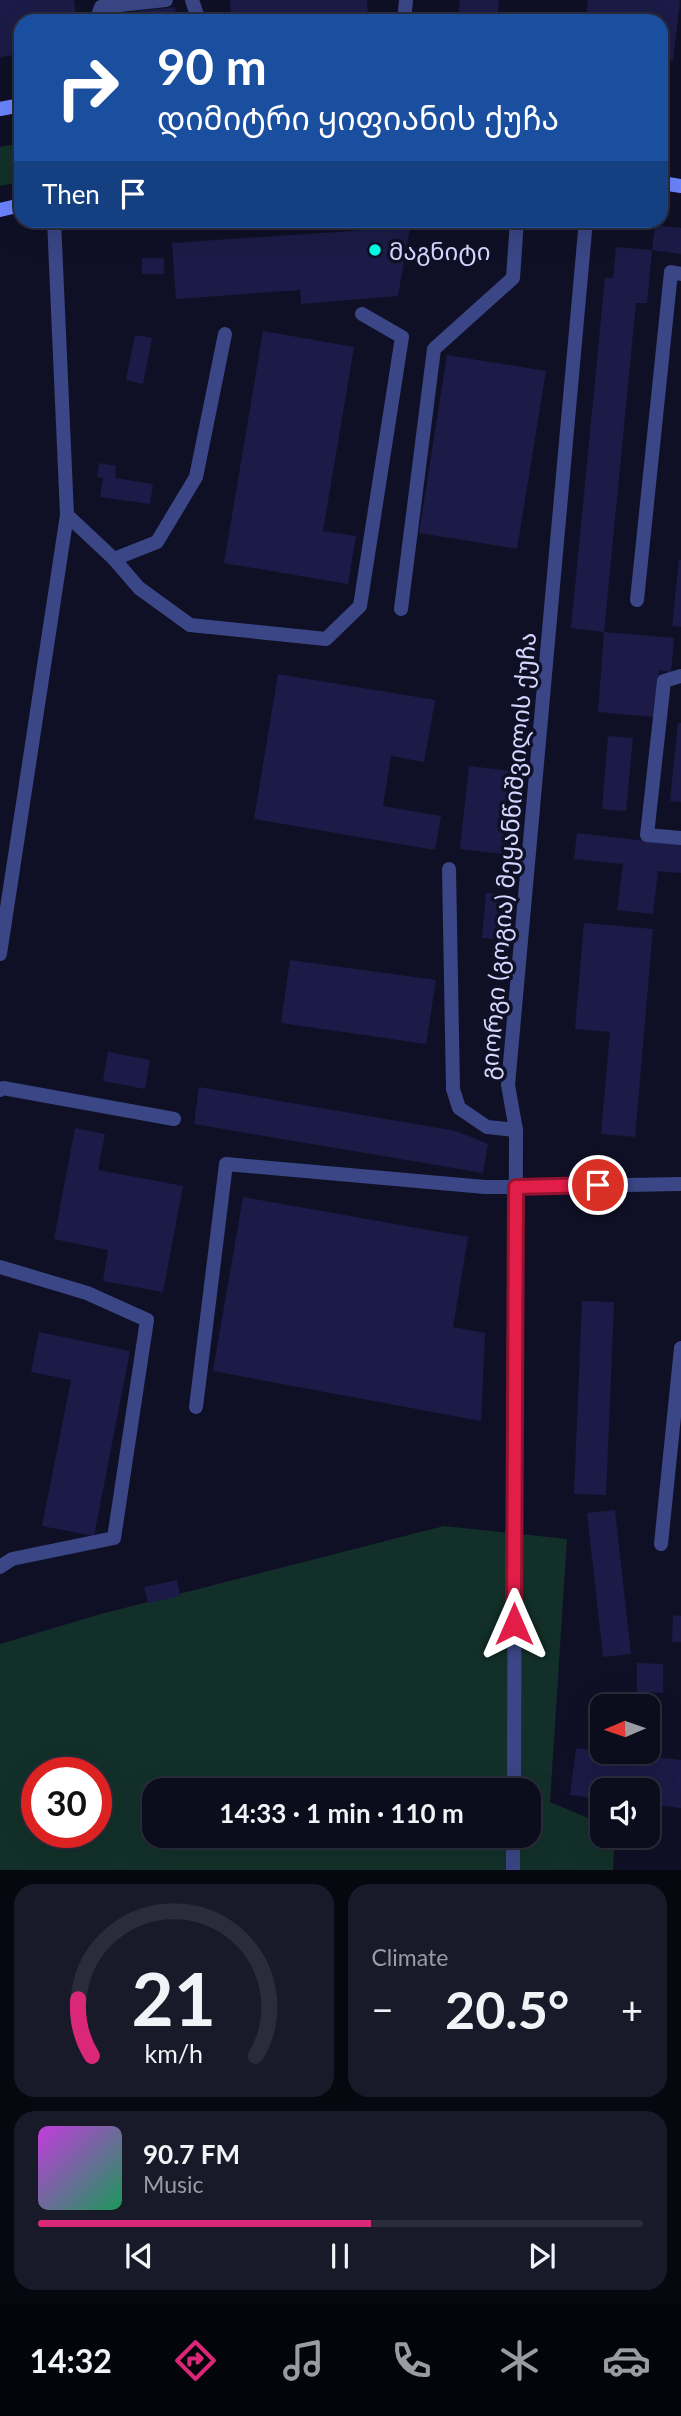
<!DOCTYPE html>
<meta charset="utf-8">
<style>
:root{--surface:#0b0c1c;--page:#191a29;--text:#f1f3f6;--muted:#9a9ba3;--line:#2b2c3b;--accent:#db2777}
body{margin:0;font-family:Lato,"Noto Sans Georgian",sans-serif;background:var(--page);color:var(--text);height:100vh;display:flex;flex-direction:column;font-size:26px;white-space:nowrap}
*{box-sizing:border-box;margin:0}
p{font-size:23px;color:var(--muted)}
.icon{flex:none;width:38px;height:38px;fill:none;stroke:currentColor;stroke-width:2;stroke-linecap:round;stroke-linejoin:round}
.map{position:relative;height:1870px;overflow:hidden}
.side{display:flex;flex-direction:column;gap:14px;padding:14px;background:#06070f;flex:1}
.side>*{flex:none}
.banner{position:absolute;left:14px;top:14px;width:654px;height:214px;border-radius:21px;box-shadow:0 7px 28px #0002,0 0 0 2px var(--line);background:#1a4fa0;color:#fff;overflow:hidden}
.needle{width:46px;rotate:268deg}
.buttons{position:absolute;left:590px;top:1694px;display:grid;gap:14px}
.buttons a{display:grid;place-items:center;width:70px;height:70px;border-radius:14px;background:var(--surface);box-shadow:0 7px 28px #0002,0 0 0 2px var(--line);font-size:35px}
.speed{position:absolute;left:21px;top:1757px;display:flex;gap:14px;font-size:35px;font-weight:700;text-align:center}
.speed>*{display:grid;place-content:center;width:91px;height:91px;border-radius:50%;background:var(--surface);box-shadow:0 7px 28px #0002,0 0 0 2px var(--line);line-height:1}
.speed .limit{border:10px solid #d22;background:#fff;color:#111}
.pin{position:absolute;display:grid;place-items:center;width:60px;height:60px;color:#fff;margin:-30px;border:4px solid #fff;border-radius:50%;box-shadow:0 2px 7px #0007}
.me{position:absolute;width:77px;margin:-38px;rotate:0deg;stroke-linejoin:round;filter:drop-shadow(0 0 5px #0008)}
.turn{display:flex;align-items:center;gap:24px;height:147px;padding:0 28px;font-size:32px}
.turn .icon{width:91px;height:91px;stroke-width:2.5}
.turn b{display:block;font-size:49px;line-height:60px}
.then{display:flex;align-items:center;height:66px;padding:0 28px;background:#0003;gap:14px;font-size:26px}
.big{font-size:52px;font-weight:700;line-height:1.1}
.side .tile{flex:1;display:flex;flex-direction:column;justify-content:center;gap:10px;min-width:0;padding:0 24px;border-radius:21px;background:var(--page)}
.side .dial{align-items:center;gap:0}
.dial svg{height:182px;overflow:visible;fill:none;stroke:var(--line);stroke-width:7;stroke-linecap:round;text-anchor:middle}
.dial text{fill:var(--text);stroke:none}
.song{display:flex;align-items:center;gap:21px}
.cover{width:84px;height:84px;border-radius:10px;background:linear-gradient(135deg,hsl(290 70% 55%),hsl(150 70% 35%))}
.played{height:7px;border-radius:4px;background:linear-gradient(90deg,var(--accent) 55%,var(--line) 55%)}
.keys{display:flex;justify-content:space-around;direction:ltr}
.heat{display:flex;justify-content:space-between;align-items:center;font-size:38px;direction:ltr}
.side .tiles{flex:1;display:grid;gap:14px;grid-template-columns:1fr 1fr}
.tile:last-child{grid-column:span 2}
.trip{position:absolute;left:142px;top:1778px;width:399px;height:70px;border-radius:21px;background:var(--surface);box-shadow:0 7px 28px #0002,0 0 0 2px var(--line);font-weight:700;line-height:70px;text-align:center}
.tabs{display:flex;height:112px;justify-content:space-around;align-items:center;background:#04050b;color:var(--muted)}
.tabs .icon{width:49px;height:49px}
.tabs .current{color:var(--accent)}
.tabs b{font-size:32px;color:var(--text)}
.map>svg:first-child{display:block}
.green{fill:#123029;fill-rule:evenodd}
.building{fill:#1c1b47}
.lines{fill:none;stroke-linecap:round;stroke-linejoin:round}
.service{stroke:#3a4685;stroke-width:14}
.minor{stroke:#3a4685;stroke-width:14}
.tertiary{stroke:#3a4685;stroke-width:14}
.secondary{stroke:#6c85fe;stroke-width:14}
.route-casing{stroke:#92132f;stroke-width:18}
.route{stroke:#e11d48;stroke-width:12}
.poi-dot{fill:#01fee6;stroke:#0f1026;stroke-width:2.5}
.labels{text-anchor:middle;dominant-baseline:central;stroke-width:7;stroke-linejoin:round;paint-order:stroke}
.poi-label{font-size:24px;fill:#d4d8ff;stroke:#0f1026;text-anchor:start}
.street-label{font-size:24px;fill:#d4d8ff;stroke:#0f1026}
</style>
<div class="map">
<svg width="681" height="1870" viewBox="0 0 681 1870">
<rect width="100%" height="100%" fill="#0f1026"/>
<g class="green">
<path d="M 21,143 L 21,182 L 0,186 L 0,147 Z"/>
<path d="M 444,1526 L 567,1539 L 550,1802 L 602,1824 L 602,1836 L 615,1836 L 613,1870 L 0,1870 L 0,1644 L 101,1614 ZM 37,1773 L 96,1773 L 96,1832 L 37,1832 ZM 154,1790 L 528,1790 L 528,1836 L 154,1836 Z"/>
</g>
<g class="building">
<path d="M 0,0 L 74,0 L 77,21 L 21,21 L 21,54 L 0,57 Z"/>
<path d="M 230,0 L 367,0 L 368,17 L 231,21 Z"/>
<path d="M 460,0 L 499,0 L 497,21 L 458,19 Z"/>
<path d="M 588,0 L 680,0 L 673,61 L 662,60 L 662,21 L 586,21 Z"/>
<path d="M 175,7 L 177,21 L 105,21 L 104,15 Z"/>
<path d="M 655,225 L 681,228 L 681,254 L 652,250 Z"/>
<path d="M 410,227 L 398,296 L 301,304 L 300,290 L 176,299 L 172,243 Z"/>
<path d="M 616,247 L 652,250 L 647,303 L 636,303 L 604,632 L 674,638 L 671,672 L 659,670 L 654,717 L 598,712 L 604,632 L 571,628 L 605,278 L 613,278 Z"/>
<rect x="142" y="258" width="22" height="16"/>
<path d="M 263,331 L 354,347 L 323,531 L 356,536 L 348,584 L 224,563 Z"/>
<path d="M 135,335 L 152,338 L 143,384 L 126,380 Z"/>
<path d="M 447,355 L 546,371 L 517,549 L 419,533 Z"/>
<path d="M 99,463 L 116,466 L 115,478 L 153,484 L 150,504 L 100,497 L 103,478 L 97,477 Z"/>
<path d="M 679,560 L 681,560 L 681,627 L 672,626 Z"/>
<path d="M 278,674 L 435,700 L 424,762 L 391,756 L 383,806 L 441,816 L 435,850 L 254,819 Z"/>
<path d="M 678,723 L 681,723 L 681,802 L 670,801 Z"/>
<path d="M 608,736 L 633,738 L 626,811 L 602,809 Z"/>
<path d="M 469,766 L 512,771 L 503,854 L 460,849 Z"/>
<path d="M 577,833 L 681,845 L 681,873 L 658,871 L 653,914 L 617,910 L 623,864 L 574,859 Z"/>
<path d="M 486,893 L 499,894 L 496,939 L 482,938 Z"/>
<path d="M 584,923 L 653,929 L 635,1137 L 601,1134 L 610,1032 L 575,1029 Z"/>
<path d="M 290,960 L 436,980 L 426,1044 L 281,1023 Z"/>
<path d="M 108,1052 L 150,1060 L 145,1089 L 103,1081 Z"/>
<path d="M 199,1087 L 456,1131 L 488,1144 L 483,1173 L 194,1124 Z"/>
<path d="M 75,1128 L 105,1134 L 98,1170 L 183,1186 L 163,1292 L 103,1281 L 108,1250 L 54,1239 Z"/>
<path d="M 243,1197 L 468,1237 L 453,1327 L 485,1333 L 481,1421 L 213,1371 Z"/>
<path d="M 582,1301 L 614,1302 L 606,1495 L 574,1494 Z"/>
<path d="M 39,1332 L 130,1351 L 94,1536 L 42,1526 L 71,1380 L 31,1372 Z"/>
<path d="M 615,1510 L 631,1654 L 603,1657 L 587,1513 Z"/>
<path d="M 177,1580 L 180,1596 L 148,1603 L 144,1587 Z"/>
<path d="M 673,1615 L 681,1616 L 681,1642 L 672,1642 Z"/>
<path d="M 637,1663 L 663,1664 L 663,1693 L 637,1692 Z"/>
<path d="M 576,1748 L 681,1760 L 681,1808 L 648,1804 L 648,1790 L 602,1790 L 602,1799 L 570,1795 Z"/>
</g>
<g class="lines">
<g class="service">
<path d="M 192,0 L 199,21"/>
<path d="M 96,21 L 101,7 L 166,0"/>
<path d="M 67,515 L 114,559 L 139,588 L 190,625 L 326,639 L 360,606 L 402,337 L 362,314"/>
<path d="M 114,559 L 157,542 L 196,477 L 225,334"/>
<path d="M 637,600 L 671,272 L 681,274"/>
<path d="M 401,609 L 434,349 L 513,278 L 517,220"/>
<path d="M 681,676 L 664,681 L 647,835 L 681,838"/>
<path d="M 449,869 L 453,1089 L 459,1108 L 487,1127 L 516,1130"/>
<path d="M 0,954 L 67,515 L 54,220"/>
<path d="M 0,1090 L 3,1088 L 174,1119"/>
<path d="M 0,1267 L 87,1293 L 147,1320 L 114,1538 L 12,1559 L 0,1567"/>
<path d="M 196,1407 L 226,1164 L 485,1187 L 516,1187"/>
<path d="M 661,1544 L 681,1348"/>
</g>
<g class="minor">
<path d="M 516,1187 L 681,1184"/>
<path d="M 514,1790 L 516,1130 L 508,1085 L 586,220"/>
<path d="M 513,1870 L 513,1836"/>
</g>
<path class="tertiary" d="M 404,21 L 406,0"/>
<g class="secondary">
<path d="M 0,109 L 21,105"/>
<path d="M 662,183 L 681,186"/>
<path d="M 0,210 L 21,205"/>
</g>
</g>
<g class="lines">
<defs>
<path id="route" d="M 514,1624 L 516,1187 L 598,1185"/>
</defs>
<use href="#route" class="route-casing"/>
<use href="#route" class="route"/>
</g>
<circle class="poi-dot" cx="375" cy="250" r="7"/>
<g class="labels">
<g class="poi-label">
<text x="389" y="250">მაგნიტი</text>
</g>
<g class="street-label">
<text transform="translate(507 856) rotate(-85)">გიორგი (გოგია) მეყანწიშვილის ქუჩა</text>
</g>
</g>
</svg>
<div class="buttons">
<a><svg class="needle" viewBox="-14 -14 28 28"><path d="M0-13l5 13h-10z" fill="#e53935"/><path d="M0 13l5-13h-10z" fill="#9a9ba3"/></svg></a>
<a><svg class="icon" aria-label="sound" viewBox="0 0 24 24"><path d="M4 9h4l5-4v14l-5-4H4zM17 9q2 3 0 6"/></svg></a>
</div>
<div class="speed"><div class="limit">30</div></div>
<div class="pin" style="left:598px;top:1185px;background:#d93025"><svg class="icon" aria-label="arrive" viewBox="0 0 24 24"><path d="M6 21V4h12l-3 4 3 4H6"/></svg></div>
<svg class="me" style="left:514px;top:1624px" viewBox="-20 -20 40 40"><path d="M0-17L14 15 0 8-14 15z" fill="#e11d48" stroke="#fff" stroke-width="4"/></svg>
<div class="trip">14:33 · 1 min · 110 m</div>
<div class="banner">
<div class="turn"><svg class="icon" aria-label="right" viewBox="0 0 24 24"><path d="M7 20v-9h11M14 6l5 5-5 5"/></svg><div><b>90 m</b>დიმიტრი ყიფიანის ქუჩა</div></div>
<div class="then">Then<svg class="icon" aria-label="arrive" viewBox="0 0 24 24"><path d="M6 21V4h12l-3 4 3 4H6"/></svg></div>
</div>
</div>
<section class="side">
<div class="tiles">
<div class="tile dial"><svg viewBox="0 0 100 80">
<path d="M14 69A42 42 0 1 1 86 69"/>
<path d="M14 69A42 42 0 0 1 8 44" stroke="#db2777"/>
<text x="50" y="56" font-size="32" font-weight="700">21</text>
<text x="50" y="72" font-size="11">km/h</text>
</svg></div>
<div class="tile"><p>Climate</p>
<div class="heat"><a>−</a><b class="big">20.5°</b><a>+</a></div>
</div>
<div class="tile">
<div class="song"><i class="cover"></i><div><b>90.7 FM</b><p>Music</p></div></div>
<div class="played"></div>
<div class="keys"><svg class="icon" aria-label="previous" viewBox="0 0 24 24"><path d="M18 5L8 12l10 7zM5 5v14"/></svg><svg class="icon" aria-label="pause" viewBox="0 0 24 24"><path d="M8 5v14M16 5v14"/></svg><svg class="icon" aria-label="next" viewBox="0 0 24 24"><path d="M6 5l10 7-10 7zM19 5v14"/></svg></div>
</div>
</div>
</section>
<nav class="tabs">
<b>14:32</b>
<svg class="icon current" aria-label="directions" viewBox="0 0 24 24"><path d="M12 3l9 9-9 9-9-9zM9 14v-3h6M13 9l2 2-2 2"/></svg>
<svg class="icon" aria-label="music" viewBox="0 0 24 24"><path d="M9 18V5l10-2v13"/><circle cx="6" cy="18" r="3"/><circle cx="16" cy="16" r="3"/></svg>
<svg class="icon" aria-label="phone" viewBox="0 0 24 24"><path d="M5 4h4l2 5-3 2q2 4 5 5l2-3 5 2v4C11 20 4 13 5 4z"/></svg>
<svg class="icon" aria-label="climate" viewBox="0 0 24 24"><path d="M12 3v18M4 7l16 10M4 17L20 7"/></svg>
<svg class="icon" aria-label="car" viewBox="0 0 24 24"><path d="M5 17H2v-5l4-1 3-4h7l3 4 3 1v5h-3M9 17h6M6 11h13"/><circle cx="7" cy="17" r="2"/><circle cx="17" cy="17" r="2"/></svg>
</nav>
